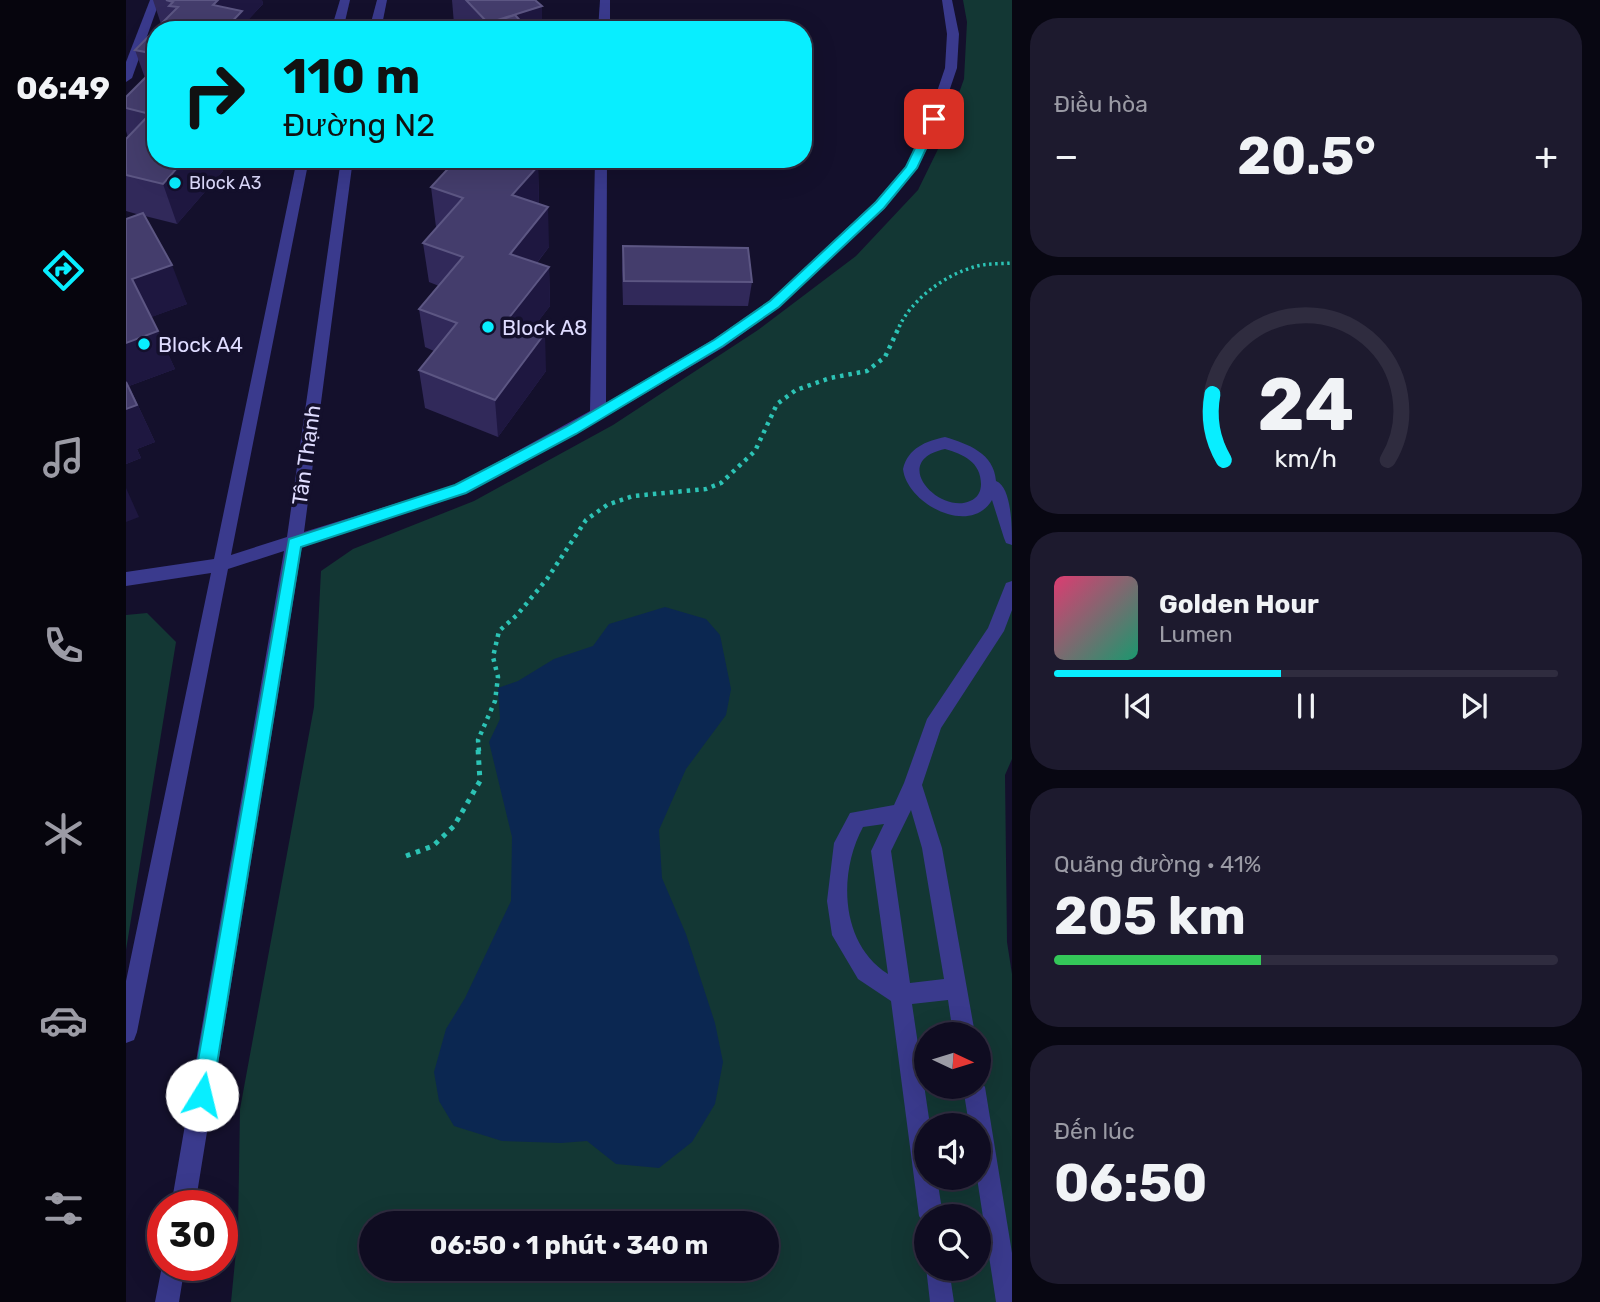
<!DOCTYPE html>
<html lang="vi">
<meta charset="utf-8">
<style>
:root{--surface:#0f0c21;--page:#1d1a2e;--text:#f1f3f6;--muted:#9b9ba5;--line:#2f2c3f;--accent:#08eeff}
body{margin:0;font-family:Rubik,sans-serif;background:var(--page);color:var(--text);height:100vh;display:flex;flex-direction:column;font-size:26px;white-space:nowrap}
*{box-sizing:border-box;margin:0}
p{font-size:23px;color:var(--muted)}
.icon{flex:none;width:38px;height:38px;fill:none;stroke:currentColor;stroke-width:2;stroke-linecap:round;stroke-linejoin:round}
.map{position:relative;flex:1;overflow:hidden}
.details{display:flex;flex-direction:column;gap:18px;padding:18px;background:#080712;width:588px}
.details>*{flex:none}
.banner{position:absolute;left:21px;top:21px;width:665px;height:147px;border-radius:28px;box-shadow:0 7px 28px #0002,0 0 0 2px var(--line);background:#08eeff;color:#111;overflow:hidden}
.needle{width:46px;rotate:94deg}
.controls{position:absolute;left:788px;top:1022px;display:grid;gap:14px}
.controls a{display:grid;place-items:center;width:77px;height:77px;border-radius:50%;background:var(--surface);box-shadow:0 7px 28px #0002,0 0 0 2px var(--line);font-size:35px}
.speed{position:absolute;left:21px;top:1190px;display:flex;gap:14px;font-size:35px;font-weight:700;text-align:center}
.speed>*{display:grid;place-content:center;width:91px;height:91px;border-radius:50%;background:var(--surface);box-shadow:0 7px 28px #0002,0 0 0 2px var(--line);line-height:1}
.speed .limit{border:10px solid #d22;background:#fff;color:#111}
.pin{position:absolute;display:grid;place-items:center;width:60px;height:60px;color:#fff;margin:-30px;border-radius:14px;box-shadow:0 4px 10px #0006}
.me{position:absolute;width:77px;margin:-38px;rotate:9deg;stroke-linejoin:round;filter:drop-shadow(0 0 5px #0008)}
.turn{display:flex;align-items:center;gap:24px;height:147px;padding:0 21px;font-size:32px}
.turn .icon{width:91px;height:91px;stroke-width:2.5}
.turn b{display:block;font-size:49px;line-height:60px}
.big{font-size:52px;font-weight:700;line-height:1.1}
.details .card{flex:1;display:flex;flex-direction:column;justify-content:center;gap:10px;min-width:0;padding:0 24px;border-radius:28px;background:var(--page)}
.details .dial{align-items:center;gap:0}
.dial svg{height:182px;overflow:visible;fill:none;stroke:var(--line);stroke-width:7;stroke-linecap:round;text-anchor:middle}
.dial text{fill:var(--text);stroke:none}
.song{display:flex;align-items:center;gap:21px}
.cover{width:84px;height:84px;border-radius:10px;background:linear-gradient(135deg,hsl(340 70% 55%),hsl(160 70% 35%))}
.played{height:7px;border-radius:4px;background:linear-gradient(90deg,var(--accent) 45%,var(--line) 45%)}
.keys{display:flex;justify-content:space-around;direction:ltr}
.heat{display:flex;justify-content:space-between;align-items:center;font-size:38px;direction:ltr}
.charge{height:10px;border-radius:5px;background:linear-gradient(90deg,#34c759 41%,var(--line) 0)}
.trip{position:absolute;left:233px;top:1211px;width:420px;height:70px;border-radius:35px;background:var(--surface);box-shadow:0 7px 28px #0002,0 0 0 2px var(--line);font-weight:700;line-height:70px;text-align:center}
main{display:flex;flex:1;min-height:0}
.tab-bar{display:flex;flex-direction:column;width:126px;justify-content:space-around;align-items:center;background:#06050d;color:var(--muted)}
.tab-bar .icon{width:49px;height:49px}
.tab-bar .on{color:var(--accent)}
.tab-bar b{font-size:32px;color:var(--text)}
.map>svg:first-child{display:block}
.green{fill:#133734;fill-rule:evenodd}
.water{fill:#0b2751}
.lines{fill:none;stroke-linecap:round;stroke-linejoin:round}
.path-far2{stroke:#2cc3b5;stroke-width:3.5;stroke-dasharray:2.5 3.5;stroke-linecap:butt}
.path-far1{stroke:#2cc3b5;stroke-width:4.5;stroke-dasharray:3.5 5;stroke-linecap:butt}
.path{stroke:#2cc3b5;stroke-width:5;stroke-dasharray:4.5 6;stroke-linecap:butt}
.minor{fill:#3a3a8d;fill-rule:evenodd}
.wall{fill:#31295a}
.shaded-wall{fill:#1e1740}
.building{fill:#443d6c;stroke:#5c5683;stroke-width:2}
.route{fill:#08eeff;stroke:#059ba6;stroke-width:2}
.poi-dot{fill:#08eeff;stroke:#14102c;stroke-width:2.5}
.labels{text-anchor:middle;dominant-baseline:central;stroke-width:7;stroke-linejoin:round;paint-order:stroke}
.far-poi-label{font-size:18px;fill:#dfdcff;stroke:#14102c;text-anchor:start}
.poi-label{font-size:21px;fill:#dfdcff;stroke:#14102c;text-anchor:start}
.street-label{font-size:21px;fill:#dfdcff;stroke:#14102c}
</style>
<main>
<nav class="tab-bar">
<b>06:49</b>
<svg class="icon on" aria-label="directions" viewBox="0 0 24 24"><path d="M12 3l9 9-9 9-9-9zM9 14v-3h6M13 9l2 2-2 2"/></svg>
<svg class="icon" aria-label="music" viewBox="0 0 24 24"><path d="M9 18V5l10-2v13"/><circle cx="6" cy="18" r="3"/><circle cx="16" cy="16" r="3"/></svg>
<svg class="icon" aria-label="phone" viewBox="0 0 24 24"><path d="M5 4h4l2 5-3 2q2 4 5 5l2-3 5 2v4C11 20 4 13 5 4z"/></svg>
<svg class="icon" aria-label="climate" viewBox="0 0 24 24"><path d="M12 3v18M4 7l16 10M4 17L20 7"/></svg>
<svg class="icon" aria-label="car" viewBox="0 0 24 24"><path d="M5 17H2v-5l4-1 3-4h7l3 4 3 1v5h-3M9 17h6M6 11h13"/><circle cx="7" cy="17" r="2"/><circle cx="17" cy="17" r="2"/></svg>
<svg class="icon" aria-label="filters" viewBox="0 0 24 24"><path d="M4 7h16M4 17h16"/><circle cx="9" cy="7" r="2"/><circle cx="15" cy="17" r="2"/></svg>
</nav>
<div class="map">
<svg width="886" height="1302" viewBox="0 0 886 1302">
<rect width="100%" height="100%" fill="#14102c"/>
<g class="green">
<path d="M 837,0 L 886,0 L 886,759 L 879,775 L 881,942 L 886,974 L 886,1302 L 105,1302 L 112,1231 L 114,1109 L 188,707 L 195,571 L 227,549 L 348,501 L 487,425 L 632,330 L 730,256 L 792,190 L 815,143 L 838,79 L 841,22 ZM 800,1034 L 852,1034 L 852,1087 L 800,1087 ZM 800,1125 L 852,1125 L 852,1178 L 800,1178 ZM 800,1216 L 852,1216 L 852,1269 L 800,1269 ZM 245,1223 L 640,1223 L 640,1269 L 245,1269 Z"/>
<path d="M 21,613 L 50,642 L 0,950 L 0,615 Z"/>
</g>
<path class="water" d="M 539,607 L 580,619 L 594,635 L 605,689 L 600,715 L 560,769 L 533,830 L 536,878 L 560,934 L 589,1023 L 597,1062 L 589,1104 L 566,1142 L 533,1168 L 490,1164 L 461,1141 L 435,1143 L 376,1141 L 328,1126 L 313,1101 L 308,1072 L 320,1029 L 339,998 L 385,901 L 386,837 L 363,742 L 374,719 L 372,688 L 392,681 L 428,659 L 467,646 L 483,624 Z"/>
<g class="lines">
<path class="path-far2" d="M 773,327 C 786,299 819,275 848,267 C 860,263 874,264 886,263"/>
<path class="path-far1" d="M 353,751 L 352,740 L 369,701 L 372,677 L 367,657 L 373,631 L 391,615 L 421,579 L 460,520 L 481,505 L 507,496 L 580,489 L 595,483 L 629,451 L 651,404 L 670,390 L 704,378 L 741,371 L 759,357 L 774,325"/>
<path class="path" d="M 280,856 L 307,846 L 328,826 L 354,781 L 352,749"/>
<g class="minor">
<path d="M 24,0 L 34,0 L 6,78 L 0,82 L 0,62 Z"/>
<path d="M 214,0 L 224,0 L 217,30 L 205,30 Z"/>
<path d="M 251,0 L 261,0 L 255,30 L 243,30 Z"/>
<path d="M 474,0 L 484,0 L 484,30 L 472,30 Z"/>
<path d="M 816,0 L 826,0 L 833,34 L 831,68 L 809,133 L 791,168 L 759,208 L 653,307 L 598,347 L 450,434 L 341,493 L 176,546 L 69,1206 L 45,1206 L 158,551 L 102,569 L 11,1032 L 8,1040 L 0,1043 L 0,981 L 85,573 L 0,586 L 0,572 L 88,559 L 171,159 L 183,159 L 105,555 L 161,537 L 215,159 L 227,159 L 178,532 L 330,485 L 464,411 L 469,159 L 481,159 L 480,403 L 588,339 L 643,301 L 749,202 L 779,167 L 797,133 L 819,68 L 821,34 Z"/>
<path d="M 819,437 C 842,444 868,453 870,481 C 886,487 886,529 886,545 L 880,543 L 878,538 L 866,500 C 844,537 781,504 777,469 C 782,448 800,441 819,437 ZM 819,449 C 837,454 855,462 855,484 C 855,491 852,498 844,501 C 814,515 762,461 819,449 Z"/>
<path d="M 886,581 L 886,610 L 878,631 L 815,728 L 796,785 L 816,848 L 849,1034 L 827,1034 L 822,1000 L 786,1004 L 804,1125 L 800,1125 L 800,1178 L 811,1178 L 817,1216 L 800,1216 L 800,1225 L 793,1216 L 765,1001 L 732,979 L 706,935 L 701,901 L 708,843 L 724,813 L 768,805 L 778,783 L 801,719 L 862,628 L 880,583 ZM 785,810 L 796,848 L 818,979 L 784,983 L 765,851 ZM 758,824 L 745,851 L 762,974 C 714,944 712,873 737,827 Z"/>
<path d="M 852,1078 L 859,1087 L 886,1253 L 886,1302 L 870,1302 L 851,1178 L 852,1125 L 843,1125 L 837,1087 L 852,1087 Z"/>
<path d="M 37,1261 L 37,1265 L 59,1265 L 53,1302 L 29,1302 Z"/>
<path d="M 800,1267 L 823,1269 L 828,1302 L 804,1302 Z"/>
</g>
</g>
<g class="wall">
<path d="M 27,0 L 136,0 L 137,4 L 119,23 L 30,30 L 30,159 L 94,159 L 97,171 L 51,224 L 19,216 L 61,304 L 25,317 L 49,369 L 3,386 L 29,442 L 11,449 L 15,458 L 0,464 L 0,219 L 14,215 L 0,211 L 0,139 L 2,137 L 0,131 L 0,97 L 19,78 L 9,50 L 35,24 Z"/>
<path d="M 326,0 L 409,0 L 416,30 L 333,30 L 328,24 Z"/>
<path d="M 412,166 L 413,204 L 423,247 L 411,263 L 423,267 L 424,306 L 407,328 L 420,371 L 372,437 L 299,408 L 293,370 L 308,351 L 299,347 L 293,309 L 313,286 L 303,282 L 297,243 L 311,227 L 310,227 L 305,187 Z"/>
<path d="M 497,246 L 626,282 L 622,306 L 497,305 L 496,270 Z"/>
</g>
<g class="shaded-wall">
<path d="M 92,0 L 136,0 L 137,4 L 119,23 L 121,30 L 94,30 L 87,5 Z"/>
<path d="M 416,6 L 416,30 L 362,30 L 362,23 Z"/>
<path d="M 59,159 L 94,159 L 97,171 L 51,224 L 37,184 Z"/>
<path d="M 412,166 L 413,206 L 386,195 Z"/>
<path d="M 422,207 L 423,247 L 387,293 L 384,254 Z"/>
<path d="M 46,265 L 61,304 L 23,318 L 6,279 Z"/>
<path d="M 423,267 L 424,306 L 384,358 L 382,319 Z"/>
<path d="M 32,331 L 49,369 L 3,386 L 29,442 L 11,449 L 15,458 L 0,464 L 0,343 Z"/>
<path d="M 419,333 L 420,371 L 372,437 L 369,400 Z"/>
<path d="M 0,488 L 13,517 L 0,522 Z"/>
</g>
<g class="building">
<path d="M 40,0 L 92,0 L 87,5 L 116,11 L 98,30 L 30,30 L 30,54 L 9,50 L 52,7 L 43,6 L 47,2 Z"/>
<path d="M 340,0 L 409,0 L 416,6 L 362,23 Z"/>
<path d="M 389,15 L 403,30 L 343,30 Z"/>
<path d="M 30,67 L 30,159 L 59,159 L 37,184 L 0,175 L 0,139 L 24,114 L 0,108 L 0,97 Z"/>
<path d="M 331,159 L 390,159 L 412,166 L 386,195 L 422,207 L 384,254 L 423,267 L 382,319 L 419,333 L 369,400 L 293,370 L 331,323 L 293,309 L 337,257 L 297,243 L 337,198 L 305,187 Z"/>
<path d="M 17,213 L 46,265 L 6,279 L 32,331 L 0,343 L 0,219 Z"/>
<path d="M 497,246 L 622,248 L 626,282 L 498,281 Z"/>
<path d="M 0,382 L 11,405 L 0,409 Z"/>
</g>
<path class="route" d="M 804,117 L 814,119 L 791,168 L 758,208 L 653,307 L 597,346 L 450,434 L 340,493 L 175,547 L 86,1095 L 83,1102 L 76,1105 L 69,1102 L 66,1095 L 163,539 L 329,485 L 440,427 L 588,340 L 644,301 L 750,202 L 780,167 Z"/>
<g class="poi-dot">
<circle cx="49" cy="183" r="7"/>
<circle cx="362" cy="327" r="7"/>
<circle cx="18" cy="344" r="7"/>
</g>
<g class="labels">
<g class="far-poi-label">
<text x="63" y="183">Block A3</text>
</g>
<g class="poi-label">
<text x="376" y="327">Block A8</text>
<text x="32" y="344">Block A4</text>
</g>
<g class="street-label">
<text transform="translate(180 455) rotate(-82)">Tân Thạnh</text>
</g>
</g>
</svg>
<div class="controls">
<a><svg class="needle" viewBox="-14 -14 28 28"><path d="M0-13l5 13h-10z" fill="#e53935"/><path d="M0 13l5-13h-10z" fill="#9b9ba5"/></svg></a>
<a><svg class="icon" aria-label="sound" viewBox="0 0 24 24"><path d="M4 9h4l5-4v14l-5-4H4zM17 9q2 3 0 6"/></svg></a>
<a><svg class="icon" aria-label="search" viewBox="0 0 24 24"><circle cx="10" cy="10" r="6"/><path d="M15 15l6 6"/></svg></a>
</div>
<div class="speed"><div class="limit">30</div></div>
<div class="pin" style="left:808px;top:119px;background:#d93025"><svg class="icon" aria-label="arrive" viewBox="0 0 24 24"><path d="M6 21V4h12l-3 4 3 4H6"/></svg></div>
<svg class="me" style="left:76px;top:1095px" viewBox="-20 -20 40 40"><circle r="19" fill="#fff"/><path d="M0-13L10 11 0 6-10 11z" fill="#08eeff"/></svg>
<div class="trip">06:50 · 1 phút · 340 m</div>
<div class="banner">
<div class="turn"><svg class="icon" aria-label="right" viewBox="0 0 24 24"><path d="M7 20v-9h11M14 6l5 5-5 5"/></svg><div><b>110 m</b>Đường N2</div></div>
</div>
</div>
<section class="details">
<div class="card"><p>Điều hòa</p>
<div class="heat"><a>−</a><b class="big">20.5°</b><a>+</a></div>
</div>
<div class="card dial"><svg viewBox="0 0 100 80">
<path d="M14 69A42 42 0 1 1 86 69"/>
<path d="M14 69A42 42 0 0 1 9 40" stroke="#08eeff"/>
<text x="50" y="56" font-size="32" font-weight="700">24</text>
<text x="50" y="72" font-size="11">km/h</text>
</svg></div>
<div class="card">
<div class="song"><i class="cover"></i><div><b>Golden Hour</b><p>Lumen</p></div></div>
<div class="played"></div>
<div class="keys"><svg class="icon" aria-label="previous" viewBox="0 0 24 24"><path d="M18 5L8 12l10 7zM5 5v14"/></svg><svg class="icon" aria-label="pause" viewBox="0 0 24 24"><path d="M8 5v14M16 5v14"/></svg><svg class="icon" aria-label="next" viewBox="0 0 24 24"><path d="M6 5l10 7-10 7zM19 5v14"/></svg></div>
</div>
<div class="card"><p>Quãng đường · 41%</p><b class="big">205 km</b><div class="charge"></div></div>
<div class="card"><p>Đến lúc</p><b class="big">06:50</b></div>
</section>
</main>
